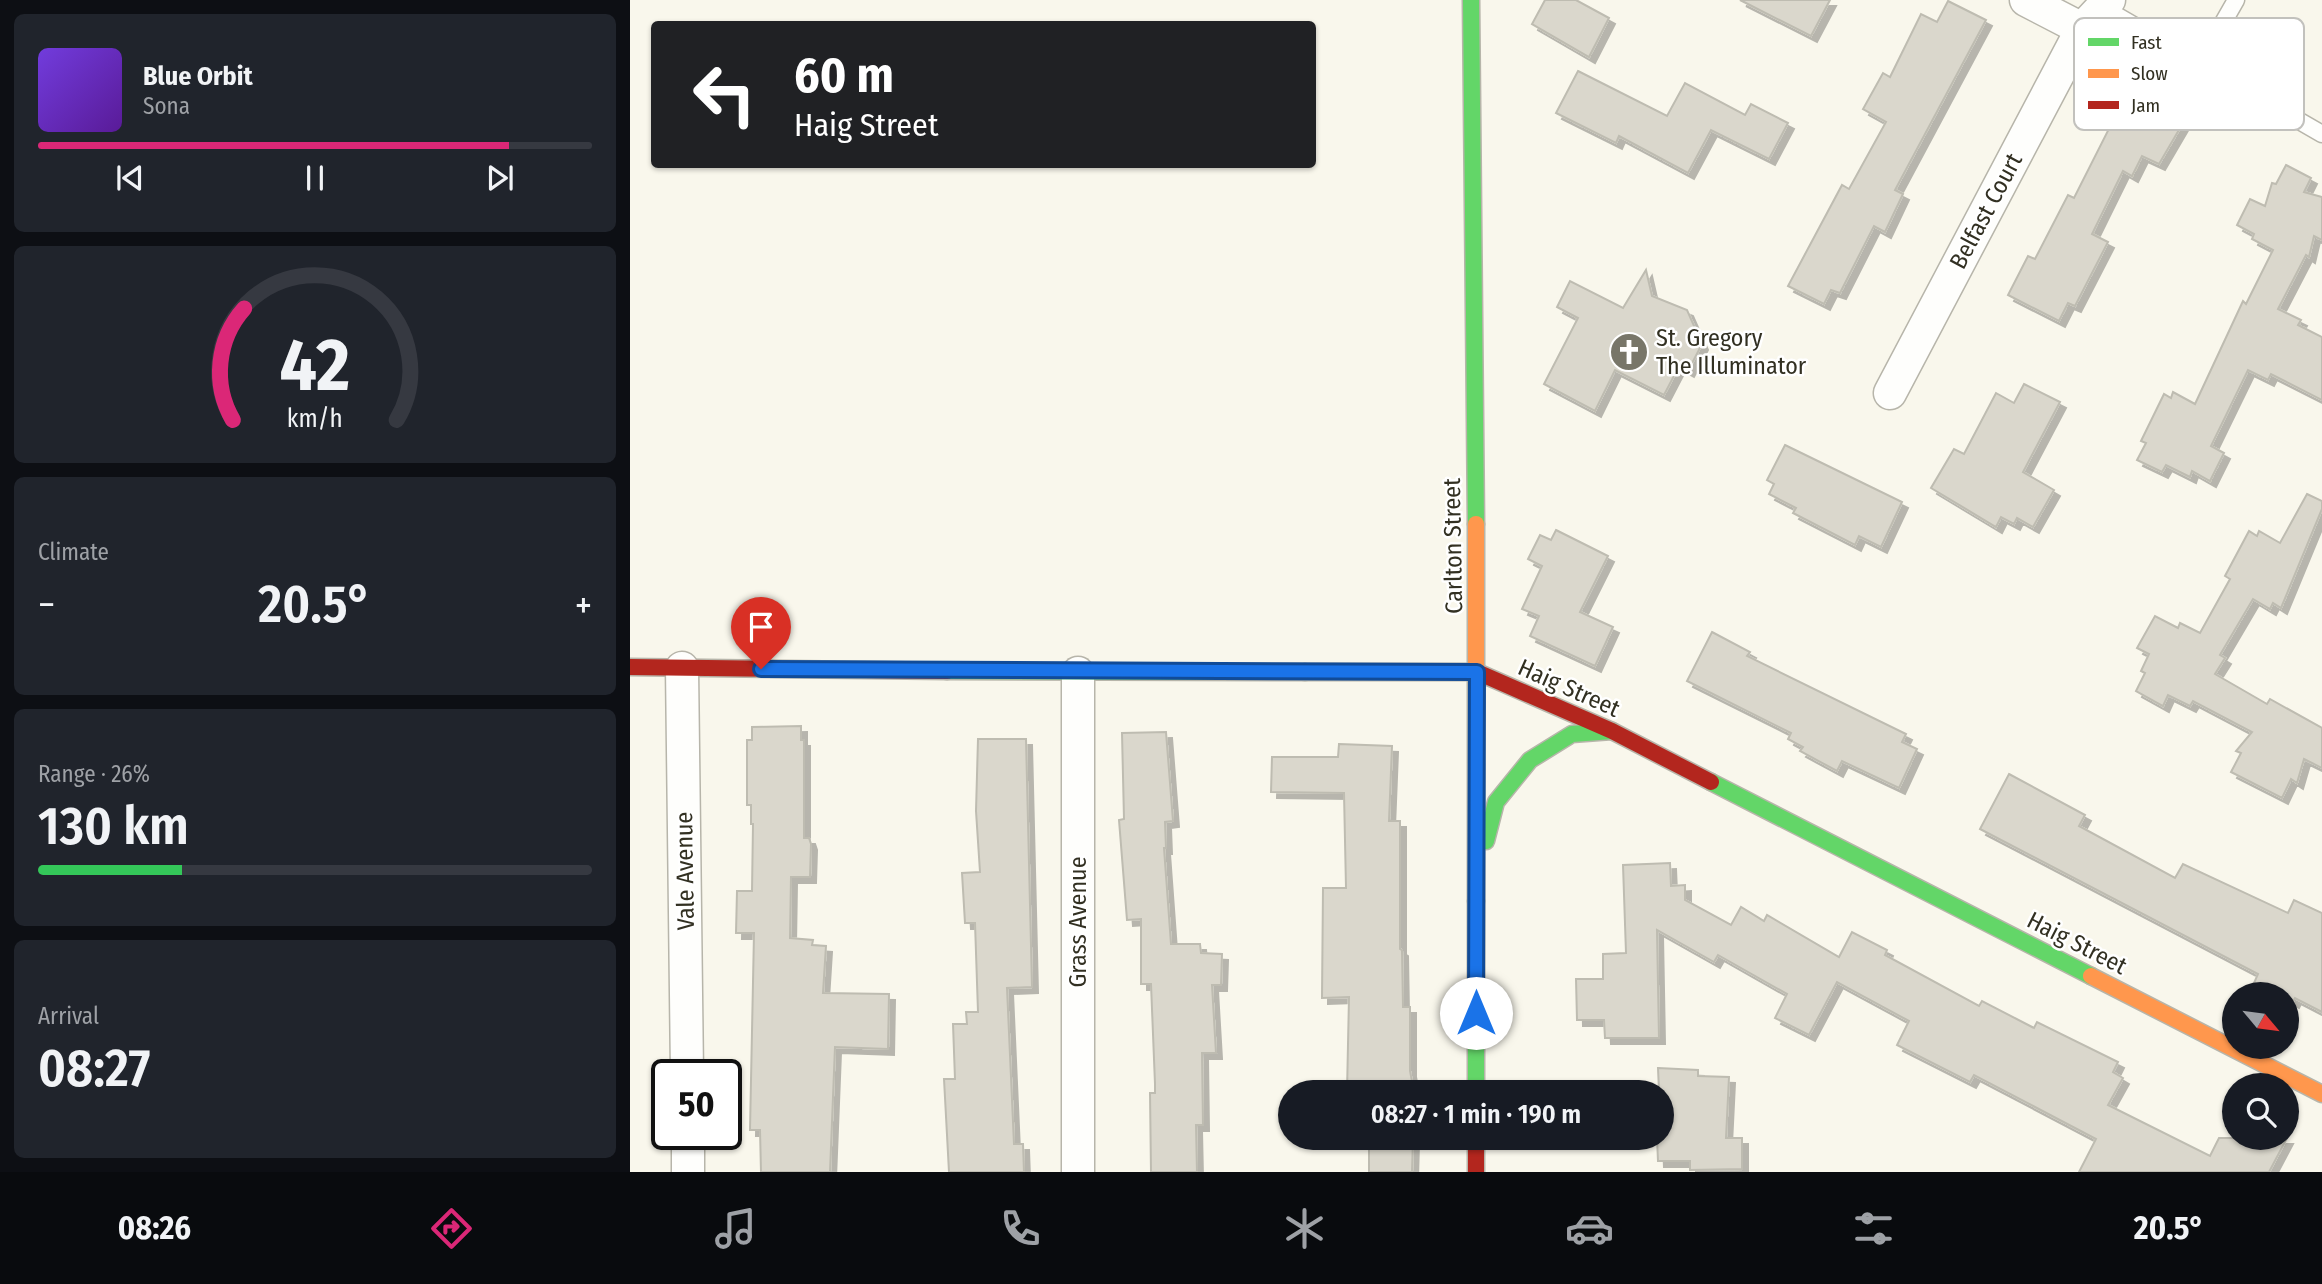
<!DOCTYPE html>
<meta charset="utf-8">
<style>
:root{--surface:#171b24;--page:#20242c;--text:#f1f3f6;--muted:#9ea1a6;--line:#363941;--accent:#db2777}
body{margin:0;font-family:"Fira Sans Condensed",sans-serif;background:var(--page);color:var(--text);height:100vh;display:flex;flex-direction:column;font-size:26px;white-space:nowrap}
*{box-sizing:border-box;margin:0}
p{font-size:23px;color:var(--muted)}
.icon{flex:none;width:38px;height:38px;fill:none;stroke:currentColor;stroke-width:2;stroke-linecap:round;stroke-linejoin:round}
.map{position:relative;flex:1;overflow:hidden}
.details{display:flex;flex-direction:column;gap:14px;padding:14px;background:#0d0f14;width:630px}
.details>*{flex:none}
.guide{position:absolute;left:21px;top:21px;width:665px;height:147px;border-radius:7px;box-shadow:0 2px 5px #0004;background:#202124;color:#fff;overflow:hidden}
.needle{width:46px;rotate:119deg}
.buttons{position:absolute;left:1592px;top:982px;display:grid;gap:14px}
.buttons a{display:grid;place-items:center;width:77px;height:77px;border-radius:50%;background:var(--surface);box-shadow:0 2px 5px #0004;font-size:35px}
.speed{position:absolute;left:21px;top:1059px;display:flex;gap:14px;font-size:35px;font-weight:700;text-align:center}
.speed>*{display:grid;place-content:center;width:91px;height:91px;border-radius:50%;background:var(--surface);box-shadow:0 2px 5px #0004;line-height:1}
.speed .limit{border:4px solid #111;border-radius:10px;background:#fff;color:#111}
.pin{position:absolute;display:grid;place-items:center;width:60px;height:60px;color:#fff;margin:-72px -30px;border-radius:50% 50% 50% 0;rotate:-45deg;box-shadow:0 0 7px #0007}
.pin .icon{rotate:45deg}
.me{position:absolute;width:77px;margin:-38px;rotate:0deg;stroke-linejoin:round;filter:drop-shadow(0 0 5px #0008)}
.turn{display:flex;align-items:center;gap:24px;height:147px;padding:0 28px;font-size:32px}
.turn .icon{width:91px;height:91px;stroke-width:2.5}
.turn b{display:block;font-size:49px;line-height:60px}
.big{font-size:52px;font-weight:600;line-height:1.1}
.details .tile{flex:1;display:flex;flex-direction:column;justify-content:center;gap:10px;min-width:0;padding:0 24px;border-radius:10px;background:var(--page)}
.details .dial{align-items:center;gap:0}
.dial svg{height:182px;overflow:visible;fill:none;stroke:var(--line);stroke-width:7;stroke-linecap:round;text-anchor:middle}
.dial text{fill:var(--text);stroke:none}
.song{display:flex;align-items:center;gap:21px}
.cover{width:84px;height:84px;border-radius:10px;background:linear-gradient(135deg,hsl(260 70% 55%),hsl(270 70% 35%))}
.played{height:7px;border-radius:4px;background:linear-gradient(90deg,var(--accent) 85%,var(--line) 85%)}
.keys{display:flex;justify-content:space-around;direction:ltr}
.heat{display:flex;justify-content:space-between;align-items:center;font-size:38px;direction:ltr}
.charge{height:10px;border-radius:5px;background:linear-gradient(90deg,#34c759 26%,var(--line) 0)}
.trip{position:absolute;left:648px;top:1080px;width:396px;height:70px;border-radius:35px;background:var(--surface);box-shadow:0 2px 5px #0004;font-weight:600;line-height:70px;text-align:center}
.tab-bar{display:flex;height:112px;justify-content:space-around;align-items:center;background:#090b0e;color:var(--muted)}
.tab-bar .icon{width:49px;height:49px}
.tab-bar .current{color:var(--accent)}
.tab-bar b{font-size:32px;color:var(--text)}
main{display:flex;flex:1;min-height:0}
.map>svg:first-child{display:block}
.building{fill:#dad7cc;stroke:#bebcb1;stroke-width:2;filter:url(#shadow)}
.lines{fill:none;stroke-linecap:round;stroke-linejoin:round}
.lane-casing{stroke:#b7b5aa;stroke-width:19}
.street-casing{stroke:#b7b5aa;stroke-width:35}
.fast-casing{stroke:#b7b5aa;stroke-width:19}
.slow-casing{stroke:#b7b5aa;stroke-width:19}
.jam-casing{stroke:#b7b5aa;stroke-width:19}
.lane{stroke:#fefefc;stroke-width:16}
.street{stroke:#fefefc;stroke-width:32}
.fast{stroke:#63d668;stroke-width:16}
.slow{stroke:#ff974d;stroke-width:16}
.jam{stroke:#b3261e;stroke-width:16}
.route-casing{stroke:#114b97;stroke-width:18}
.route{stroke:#1a73e8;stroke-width:12}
.labels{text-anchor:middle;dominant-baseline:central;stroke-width:5;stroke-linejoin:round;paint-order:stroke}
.street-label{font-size:24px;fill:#323022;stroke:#fff}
.poi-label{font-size:24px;fill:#323022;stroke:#fff;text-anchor:start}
.key{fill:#fff;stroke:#c2c1bd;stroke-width:2}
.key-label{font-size:19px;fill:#323022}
</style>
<main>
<section class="details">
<div class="tile">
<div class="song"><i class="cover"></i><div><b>Blue Orbit</b><p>Sona</p></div></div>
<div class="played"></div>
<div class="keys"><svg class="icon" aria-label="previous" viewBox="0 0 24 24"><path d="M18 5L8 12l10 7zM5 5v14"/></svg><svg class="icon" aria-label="pause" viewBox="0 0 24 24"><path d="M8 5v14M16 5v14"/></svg><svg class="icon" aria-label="next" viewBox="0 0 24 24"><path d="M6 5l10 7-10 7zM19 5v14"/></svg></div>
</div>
<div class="tile dial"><svg viewBox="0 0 100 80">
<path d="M14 69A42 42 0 1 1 86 69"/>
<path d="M14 69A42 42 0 0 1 19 20" stroke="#db2777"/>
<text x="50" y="56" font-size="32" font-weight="700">42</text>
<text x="50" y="72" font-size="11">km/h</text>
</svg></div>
<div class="tile"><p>Climate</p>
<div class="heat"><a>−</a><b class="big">20.5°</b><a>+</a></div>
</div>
<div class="tile"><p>Range · 26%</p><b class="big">130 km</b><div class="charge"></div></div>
<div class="tile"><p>Arrival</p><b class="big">08:27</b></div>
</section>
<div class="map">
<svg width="1692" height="1172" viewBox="0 0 1692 1172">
<defs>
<filter id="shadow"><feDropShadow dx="6" dy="6" stdDeviation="0" flood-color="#0004"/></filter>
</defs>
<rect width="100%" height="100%" fill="#f9f7ec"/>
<g class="building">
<path d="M 915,0 L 946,0 L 979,18 L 959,57 L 902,24 Z"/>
<path d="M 1110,0 L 1200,0 L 1181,36 Z"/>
<path d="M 1318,1 L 1356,20 L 1265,190 L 1273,194 L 1255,232 L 1244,226 L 1210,293 L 1201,290 L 1194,304 L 1158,286 L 1212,185 L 1219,189 L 1256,122 L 1233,109 L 1253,73 L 1260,77 L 1291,14 L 1307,22 Z"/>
<path d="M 948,71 L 1037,116 L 1055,83 L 1115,115 L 1121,104 L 1158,123 L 1139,159 L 1081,130 L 1058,173 L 989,136 L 986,143 L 926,113 Z"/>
<path d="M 1496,95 L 1553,123 L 1529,164 L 1512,156 L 1502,176 L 1493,171 L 1462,234 L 1478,242 L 1445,306 L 1438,303 L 1429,321 L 1378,295 L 1398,256 L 1405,259 L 1438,195 L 1444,198 Z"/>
<path d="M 1656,165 L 1681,178 L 1674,192 L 1692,197 L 1692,240 L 1684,236 L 1679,257 L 1676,255 L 1648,309 L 1671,320 L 1668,325 L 1692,337 L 1692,400 L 1641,374 L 1638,380 L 1618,370 L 1581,446 L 1594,453 L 1580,481 L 1562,471 L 1560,477 L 1536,465 L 1532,472 L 1507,460 L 1516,443 L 1511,441 L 1534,394 L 1541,398 L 1543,392 L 1565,404 L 1613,301 L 1616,304 L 1643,250 L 1622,239 L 1624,234 L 1607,225 L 1620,199 L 1635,206 L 1642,183 L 1646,184 Z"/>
<path d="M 1016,270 L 1022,296 L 1057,310 L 1072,344 L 1058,371 L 1049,366 L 1034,395 L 985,370 L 965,411 L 914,384 L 948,318 L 927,307 L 940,281 L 993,308 Z"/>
<path d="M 1394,384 L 1430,402 L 1393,472 L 1424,490 L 1403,527 L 1387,518 L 1384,524 L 1371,517 L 1366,527 L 1301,488 L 1324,449 L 1334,454 L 1366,393 L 1384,403 Z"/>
<path d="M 1155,445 L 1272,502 L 1251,547 L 1229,536 L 1225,545 L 1163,513 L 1166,508 L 1139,494 L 1144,484 L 1137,480 Z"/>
<path d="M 1677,494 L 1692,501 L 1692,509 L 1651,608 L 1643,603 L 1640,609 L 1623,599 L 1590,655 L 1595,658 L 1585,674 L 1637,704 L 1640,699 L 1692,728 L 1692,768 L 1674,759 L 1667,783 L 1661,779 L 1652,798 L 1601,772 L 1611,753 L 1606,751 L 1622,732 L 1563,701 L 1560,706 L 1538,695 L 1533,706 L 1506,691 L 1515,673 L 1511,671 L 1519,654 L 1507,648 L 1525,616 L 1548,628 L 1550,623 L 1570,633 L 1600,579 L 1595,576 L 1619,531 L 1627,536 L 1629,531 L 1650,543 Z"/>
<path d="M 926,530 L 978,556 L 950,612 L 983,627 L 965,666 L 900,636 L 909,616 L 892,609 L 912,566 L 898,559 L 910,535 L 921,540 Z"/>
<path d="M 1082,632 L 1120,652 L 1117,656 L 1276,734 L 1272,742 L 1287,749 L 1269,788 L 1212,761 L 1207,771 L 1170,751 L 1173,747 L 1158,739 L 1161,733 L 1057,681 Z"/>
<path d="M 171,726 L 171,740 L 174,740 L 174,838 L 179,838 L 181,844 L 180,877 L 161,877 L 160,938 L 183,940 L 182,945 L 196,946 L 193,993 L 259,994 L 258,1049 L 205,1047 L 200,1172 L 131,1172 L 130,1130 L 120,1130 L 124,933 L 106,933 L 107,891 L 122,891 L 123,824 L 121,824 L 121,805 L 117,805 L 117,740 L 122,740 L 122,727 Z"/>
<path d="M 536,732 L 543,821 L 535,822 L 536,848 L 534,848 L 541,944 L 570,944 L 571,953 L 592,954 L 591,985 L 582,985 L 586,1053 L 572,1053 L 573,1125 L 566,1125 L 567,1172 L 521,1172 L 520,1093 L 525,1093 L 525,1084 L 521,984 L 511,984 L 511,919 L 497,920 L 489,820 L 494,819 L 492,733 Z"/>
<path d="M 348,739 L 396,739 L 402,987 L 377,988 L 384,1144 L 393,1144 L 394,1172 L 319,1172 L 314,1079 L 325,1079 L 323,1024 L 337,1024 L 336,1012 L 348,1012 L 345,923 L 335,923 L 332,873 L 350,872 L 346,811 Z"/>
<path d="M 709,744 L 762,746 L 759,821 L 770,821 L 770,949 L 772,950 L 773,1007 L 780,1007 L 780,1071 L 784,1092 L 717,1092 L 719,997 L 692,998 L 693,888 L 716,888 L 714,793 L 641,792 L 642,757 L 708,757 Z"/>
<path d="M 1379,774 L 1455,815 L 1449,826 L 1545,878 L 1553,864 L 1658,913 L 1664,900 L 1692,913 L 1692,1012 L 1665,998 L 1663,1002 L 1657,999 L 1657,994 L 1647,994 L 1624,983 L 1628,974 L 1350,829 Z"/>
<path d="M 1040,863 L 1041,886 L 1055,885 L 1055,900 L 1101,925 L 1111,907 L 1134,921 L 1137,915 L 1209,957 L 1222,932 L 1257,950 L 1255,955 L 1349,1006 L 1352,1001 L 1404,1028 L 1407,1022 L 1488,1062 L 1483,1072 L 1493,1078 L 1478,1105 L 1580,1156 L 1589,1138 L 1657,1138 L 1639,1172 L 1449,1172 L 1466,1139 L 1344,1075 L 1340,1082 L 1267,1045 L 1279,1021 L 1207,982 L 1179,1035 L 1145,1018 L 1157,994 L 1088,955 L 1084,962 L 1027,930 L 1029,1038 L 975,1038 L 974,1020 L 947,1020 L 946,979 L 973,979 L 973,954 L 996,953 L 993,865 Z"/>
<path d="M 1028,1068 L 1068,1070 L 1068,1076 L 1099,1077 L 1096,1138 L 1112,1138 L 1112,1169 L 1060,1170 L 1060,1161 L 1028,1161 L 1027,1138 L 1031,1138 Z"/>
<path d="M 739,1138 L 783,1138 L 782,1172 L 739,1172 Z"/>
</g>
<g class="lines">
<defs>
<g id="lane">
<path d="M 1472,7 L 1692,134"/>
<path d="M 1570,63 L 1606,0"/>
</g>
<g id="street">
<path d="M 1396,0 L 1452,29"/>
<path d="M 1260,393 L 1452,29 L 1479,0"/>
<path d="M 52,668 L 57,1074"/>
<path d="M 448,673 L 448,1172"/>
<path d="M 58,1134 L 58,1172"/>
</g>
<g id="fast">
<path d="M 841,0 L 846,524"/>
<path d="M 317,671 L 675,672"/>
<path d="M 1081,782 L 1461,976"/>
<path d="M 856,841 L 866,802 L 900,760 L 942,734 L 982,731"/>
<path d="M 846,1092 L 846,901"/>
</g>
<g id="slow">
<path d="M 846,524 L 846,901"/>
<path d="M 1461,976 L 1692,1094"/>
</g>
<g id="jam">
<path d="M 0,667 L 317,671"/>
<path d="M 675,672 L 847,672 L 982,731 L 1081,782"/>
<path d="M 846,1138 L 846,1172"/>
</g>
</defs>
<use href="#lane" class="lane-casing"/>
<use href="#street" class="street-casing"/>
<use href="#fast" class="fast-casing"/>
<use href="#slow" class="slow-casing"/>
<use href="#jam" class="jam-casing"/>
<use href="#lane" class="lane"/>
<use href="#street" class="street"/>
<use href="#fast" class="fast"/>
<use href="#slow" class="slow"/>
<use href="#jam" class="jam"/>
</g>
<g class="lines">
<defs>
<path id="route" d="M 131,669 L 847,672 L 846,1013"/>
</defs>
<use href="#route" class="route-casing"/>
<use href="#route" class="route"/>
</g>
<defs>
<symbol id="church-disc" viewBox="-11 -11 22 22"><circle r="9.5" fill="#787669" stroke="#fff"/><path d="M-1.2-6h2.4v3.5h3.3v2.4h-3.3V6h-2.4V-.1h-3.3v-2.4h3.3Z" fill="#fff"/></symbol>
</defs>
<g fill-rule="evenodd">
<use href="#church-disc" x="977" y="330" width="44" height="44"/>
</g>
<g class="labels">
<g class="street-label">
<text transform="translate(1356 211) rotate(-62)">Belfast Court</text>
<text transform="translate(823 546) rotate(-91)">Carlton Street</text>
<text transform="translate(939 688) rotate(24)">Haig Street</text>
<text transform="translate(55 871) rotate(-91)">Vale Avenue</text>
<text transform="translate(448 922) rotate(-90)">Grass Avenue</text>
<text transform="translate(1447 943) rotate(27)">Haig Street</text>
</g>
<g class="poi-label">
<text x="1026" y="338">St. Gregory<tspan x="1026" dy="28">The Illuminator</tspan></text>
</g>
</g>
<rect x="1444" y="18" width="230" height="112" rx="10" class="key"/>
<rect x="1458" y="38" width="31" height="8" fill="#63d668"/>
<rect x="1458" y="69" width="31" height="9" fill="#ff974d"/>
<rect x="1458" y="101" width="31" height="8" fill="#b3261e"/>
<g class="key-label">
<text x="1501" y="49">Fast</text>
<text x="1501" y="80">Slow</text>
<text x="1501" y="112">Jam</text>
</g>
</svg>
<div class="buttons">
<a><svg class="needle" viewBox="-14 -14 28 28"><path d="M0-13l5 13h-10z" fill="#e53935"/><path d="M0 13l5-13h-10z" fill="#9ea1a6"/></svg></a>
<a><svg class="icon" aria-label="search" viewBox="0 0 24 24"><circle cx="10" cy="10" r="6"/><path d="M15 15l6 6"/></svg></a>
</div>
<div class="speed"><div class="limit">50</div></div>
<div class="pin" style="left:131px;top:669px;background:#d93025"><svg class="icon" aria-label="arrive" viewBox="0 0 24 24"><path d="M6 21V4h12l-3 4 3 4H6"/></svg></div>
<svg class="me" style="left:846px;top:1013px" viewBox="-20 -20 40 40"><circle r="19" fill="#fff"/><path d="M0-13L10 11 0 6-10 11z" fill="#1a73e8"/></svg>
<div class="trip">08:27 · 1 min · 190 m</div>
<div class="guide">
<div class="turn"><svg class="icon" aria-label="left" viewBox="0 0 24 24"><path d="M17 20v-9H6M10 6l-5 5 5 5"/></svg><div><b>60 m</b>Haig Street</div></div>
</div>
</div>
</main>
<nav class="tab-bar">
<b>08:26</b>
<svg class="icon current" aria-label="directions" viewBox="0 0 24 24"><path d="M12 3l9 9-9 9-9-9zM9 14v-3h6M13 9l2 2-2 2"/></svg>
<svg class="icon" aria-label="music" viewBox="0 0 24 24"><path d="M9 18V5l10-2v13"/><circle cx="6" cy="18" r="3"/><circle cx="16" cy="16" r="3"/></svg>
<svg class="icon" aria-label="phone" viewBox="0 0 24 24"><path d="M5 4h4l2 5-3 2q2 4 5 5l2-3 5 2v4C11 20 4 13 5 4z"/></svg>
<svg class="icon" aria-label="climate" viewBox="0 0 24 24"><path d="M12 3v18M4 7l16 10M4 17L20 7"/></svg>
<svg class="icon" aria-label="car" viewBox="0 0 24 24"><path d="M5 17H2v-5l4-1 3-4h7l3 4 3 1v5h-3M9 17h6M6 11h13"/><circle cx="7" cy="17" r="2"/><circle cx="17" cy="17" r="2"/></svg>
<svg class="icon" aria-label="filters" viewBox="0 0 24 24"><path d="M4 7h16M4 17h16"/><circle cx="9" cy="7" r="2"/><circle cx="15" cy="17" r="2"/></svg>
<b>20.5°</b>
</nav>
